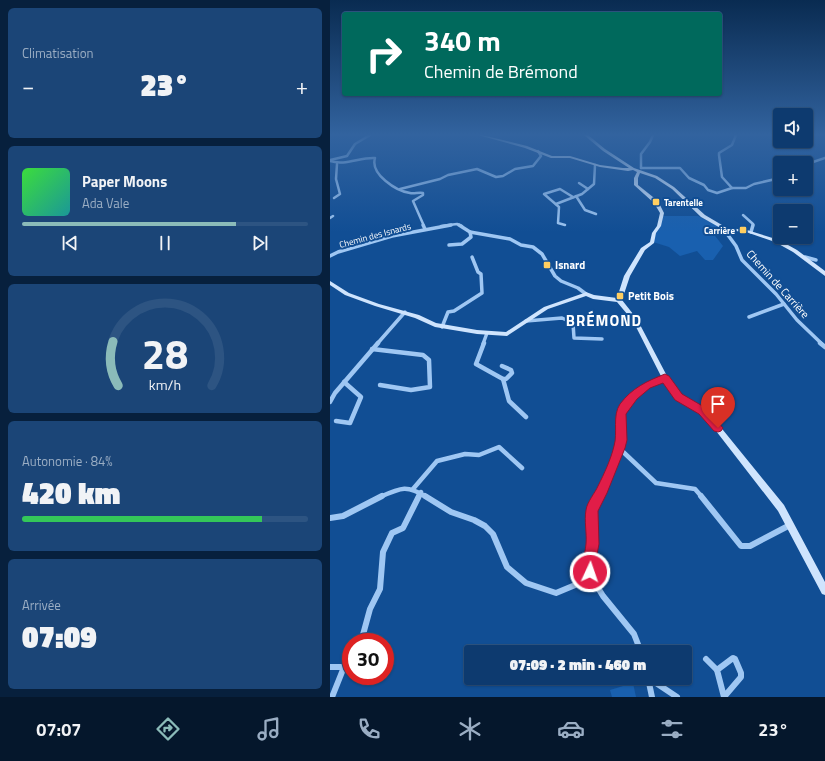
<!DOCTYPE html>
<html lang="fr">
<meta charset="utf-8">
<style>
:root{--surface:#0d3a6f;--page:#1b4577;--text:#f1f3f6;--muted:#9aadc3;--line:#2d5482;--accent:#8bbbb9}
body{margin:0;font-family:"Titillium Web",sans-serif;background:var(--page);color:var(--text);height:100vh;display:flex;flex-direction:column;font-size:15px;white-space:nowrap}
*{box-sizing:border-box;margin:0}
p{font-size:13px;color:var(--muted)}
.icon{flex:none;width:22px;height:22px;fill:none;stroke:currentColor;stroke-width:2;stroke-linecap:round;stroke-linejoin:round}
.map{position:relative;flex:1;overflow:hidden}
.panel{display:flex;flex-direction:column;gap:8px;padding:8px;background:#07203d;width:330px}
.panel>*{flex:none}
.guide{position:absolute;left:12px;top:12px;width:380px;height:84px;border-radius:4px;box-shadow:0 1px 3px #0004,0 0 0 1px var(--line);background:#00695c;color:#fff;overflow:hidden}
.buttons{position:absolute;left:443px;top:108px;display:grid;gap:8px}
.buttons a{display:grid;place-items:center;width:40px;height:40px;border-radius:4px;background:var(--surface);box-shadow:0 1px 3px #0004,0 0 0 1px var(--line);font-size:20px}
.speed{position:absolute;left:12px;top:633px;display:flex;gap:8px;font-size:20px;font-weight:700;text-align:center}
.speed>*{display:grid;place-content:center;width:52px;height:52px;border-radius:50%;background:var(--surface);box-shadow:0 1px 3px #0004,0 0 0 1px var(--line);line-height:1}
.speed .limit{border:6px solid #d22;background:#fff;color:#111}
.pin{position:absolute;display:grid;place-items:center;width:34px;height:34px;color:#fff;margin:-41px -17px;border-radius:50% 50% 50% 0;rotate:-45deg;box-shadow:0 0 4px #0007}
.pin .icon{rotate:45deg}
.me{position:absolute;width:44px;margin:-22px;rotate:3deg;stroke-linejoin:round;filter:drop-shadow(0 0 3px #0008)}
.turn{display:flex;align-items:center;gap:14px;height:84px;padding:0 16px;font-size:18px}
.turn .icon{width:52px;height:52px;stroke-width:2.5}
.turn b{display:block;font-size:28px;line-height:34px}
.big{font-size:30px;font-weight:800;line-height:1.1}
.panel .tile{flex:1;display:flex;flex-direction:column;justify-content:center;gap:6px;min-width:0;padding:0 14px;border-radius:6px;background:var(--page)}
.panel .dial{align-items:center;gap:0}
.dial svg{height:104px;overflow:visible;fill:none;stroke:var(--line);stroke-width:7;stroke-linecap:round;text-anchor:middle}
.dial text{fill:var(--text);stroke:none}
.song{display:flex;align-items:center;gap:12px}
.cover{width:48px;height:48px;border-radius:6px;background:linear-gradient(135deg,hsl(120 70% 55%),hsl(180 70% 35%))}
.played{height:4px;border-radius:2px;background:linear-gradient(90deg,var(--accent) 75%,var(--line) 75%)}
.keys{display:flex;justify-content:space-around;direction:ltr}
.heat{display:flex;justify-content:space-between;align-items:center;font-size:22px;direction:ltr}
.charge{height:6px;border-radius:3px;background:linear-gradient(90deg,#34c759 84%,var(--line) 0)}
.trip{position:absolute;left:134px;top:645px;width:228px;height:40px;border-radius:4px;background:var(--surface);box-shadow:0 1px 3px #0004,0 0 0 1px var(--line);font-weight:800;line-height:40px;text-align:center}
.tabs{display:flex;height:64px;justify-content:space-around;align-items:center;background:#05172c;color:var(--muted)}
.tabs .icon{width:28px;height:28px}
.tabs .active{color:var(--accent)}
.tabs b{font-size:18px;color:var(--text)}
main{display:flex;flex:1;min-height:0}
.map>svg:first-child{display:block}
.green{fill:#1960af}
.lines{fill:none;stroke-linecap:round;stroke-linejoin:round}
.street-far3{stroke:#9fc7f3;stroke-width:2.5}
.street-far2{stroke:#9fc7f3;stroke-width:3.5}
.street-far1{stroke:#9fc7f3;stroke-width:4.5}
.street{stroke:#9fc7f3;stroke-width:6}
.secondary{fill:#cfe4fd;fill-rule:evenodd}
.route{fill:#e11d48;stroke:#92132f}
.poi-dot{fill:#ffce61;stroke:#114e94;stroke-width:1.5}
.labels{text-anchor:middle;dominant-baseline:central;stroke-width:4;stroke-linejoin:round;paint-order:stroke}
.far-poi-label{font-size:9px;font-weight:bold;fill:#fff;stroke:#114e94;text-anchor:start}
.far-street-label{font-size:9px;fill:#fff;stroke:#114e94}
.poi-label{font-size:11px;font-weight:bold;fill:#fff;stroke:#114e94;text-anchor:start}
.street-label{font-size:11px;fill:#fff;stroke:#114e94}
.district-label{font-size:15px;font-weight:bold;letter-spacing:1px;fill:#fff;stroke:#114e94}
</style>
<main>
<section class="panel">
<div class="tile"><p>Climatisation</p>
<div class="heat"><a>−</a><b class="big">23°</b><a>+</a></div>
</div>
<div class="tile">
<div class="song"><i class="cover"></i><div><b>Paper Moons</b><p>Ada Vale</p></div></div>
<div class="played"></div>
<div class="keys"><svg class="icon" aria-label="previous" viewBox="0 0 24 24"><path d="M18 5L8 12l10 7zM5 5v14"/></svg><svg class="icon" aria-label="pause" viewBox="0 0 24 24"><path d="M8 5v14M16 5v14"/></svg><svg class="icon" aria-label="next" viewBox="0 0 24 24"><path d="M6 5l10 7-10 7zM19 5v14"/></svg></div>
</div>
<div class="tile dial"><svg viewBox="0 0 100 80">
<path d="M14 69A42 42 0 1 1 86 69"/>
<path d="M14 69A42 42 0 0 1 10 35" stroke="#8bbbb9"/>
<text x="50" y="56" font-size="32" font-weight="700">28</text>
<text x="50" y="72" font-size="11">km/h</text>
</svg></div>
<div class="tile"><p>Autonomie · 84%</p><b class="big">420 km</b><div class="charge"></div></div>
<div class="tile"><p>Arrivée</p><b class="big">07:09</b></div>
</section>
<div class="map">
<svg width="495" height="697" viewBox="0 0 495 697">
<rect width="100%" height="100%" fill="#114e94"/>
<g class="green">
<path d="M 332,216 L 368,216 L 389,226 L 382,232 L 393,246 L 383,260 L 375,260 L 367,251 L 350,256 L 339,247 L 323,242 Z"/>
<path d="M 303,683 L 306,697 L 282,697 L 280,690 Z"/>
</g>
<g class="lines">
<g class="street-far3">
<path d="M 0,160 L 17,156 L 25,144 L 40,135"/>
<path d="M 0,161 C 15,166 30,157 45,158 C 40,174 66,191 80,193 C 84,194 89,192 93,193 L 93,195 L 83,201 L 94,226"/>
<path d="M 311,168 L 350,168 L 359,178 L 374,185 L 378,190 L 387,193 L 402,188 L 416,188 L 424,184 L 450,178"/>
<path d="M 311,168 L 311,154 L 320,142 L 323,135"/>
<path d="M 476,171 L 480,169 L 483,162 L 495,158"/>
<path d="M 249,183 L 258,189"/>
<path d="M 402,188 L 392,177 L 389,155 L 389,153 L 402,145 L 406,135"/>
<path d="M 70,189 L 110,179 L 118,175 L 147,169 L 166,177 L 173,176 L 185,169 L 203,166 L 211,156 L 208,151"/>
<path d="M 246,196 L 255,210 L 266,214"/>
<path d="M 4,198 L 10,194 L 6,179 L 7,164"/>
<path d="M 226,204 L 252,194 L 264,184 L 265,165"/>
<path d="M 413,215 L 423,224 L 423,226"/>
<path d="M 0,218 L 3,216"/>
<path d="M 235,225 L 228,223 L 229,207 L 214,194 L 230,189 L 243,197"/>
<path d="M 111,226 L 127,224 L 132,226"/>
</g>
<g class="street-far2">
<path d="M 93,225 L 95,229"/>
<path d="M 129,225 L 140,232 L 180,239 L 191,245 L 203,247 L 212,254 L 225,276 L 231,281 L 248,288 L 256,294"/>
<path d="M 396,229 L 395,231 L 406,246 L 412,260 L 446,294 L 467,320 L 492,344"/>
<path d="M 421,232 L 423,225"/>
<path d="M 119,245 L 132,244 L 141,237 L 140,232"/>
<path d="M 0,256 L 8,252 L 62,236 L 121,225"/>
<path d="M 475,257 L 486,260"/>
<path d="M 419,317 L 454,304"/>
<path d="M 196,321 L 232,318 L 243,323 L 244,338 L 272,339"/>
<path d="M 112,327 L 118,312 L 124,311 L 152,293 L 151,274 L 148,272 L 142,257"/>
<path d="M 47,344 L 75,312"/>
<path d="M 153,344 L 157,333"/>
</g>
<g class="street-far1">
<path d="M 154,343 L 146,364 L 173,379 L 176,379 L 182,373 L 181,370 L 172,366"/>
<path d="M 490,343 L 495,347"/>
<path d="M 42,349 L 93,355 L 99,360 L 100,387 L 81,390 L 50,385"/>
<path d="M 173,379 L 179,401 L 196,417"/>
<path d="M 0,402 L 5,393 L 48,343"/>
<path d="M 6,421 L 20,423 L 31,397 L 14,382"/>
<path d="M 289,448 L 326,483 L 365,489 L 372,497"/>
<path d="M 83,489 L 107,461 L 135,454 L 149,455 L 169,447 L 192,468"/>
<path d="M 50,497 C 72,487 77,485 97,497"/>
<path d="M 88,497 L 91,492"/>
<path d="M 269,497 L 289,448 C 291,438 290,430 290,420 C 291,397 317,386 335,378"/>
</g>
<g class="street">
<path d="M 95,496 L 121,512 L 144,520 L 155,526 L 163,534 L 177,567 L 196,583 L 226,593 L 262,578"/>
<path d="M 269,496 L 262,510 L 261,517 L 262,544 L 259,568 L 262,578 L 273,596 L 304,634 L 311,652"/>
<path d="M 371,496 L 411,546 L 420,546 L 460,525"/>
<path d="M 0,518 L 13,516 L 52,496"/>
<path d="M 31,642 L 40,609 L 50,589 L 53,552 L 62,533 L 73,528 L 89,496"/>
<path d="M 403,658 L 405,659 L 411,673 L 411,677 L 394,697 L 387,670 Z"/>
<path d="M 376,659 L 387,670"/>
<path d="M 0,667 L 14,667"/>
<path d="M 318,678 L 322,697"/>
<path d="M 318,680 L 323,681 L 347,697"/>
<path d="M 2,697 L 14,667 L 21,656"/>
</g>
<path class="secondary" d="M 148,135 L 152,135 L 197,146 L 222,156 L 240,156 L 270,165 L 293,168 L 299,168 L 273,151 L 254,135 L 258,135 L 275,149 L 304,168 L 327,176 L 344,187 L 375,215 L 397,228 L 417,230 L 449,240 L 467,250 L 495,271 L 495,276 L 463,252 L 445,242 L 416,232 L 394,230 L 371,217 L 342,189 L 325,178 L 310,173 L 308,178 L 308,185 L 328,201 L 334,213 L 331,226 L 326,233 L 324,243 L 315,250 L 300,276 L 292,300 L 307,319 L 337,376 L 348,393 L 380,414 L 454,505 L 495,582 L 495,595 L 492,594 L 448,511 L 376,418 L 344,397 L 333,380 L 303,321 L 287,302 L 263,299 L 256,296 L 218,309 L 177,336 L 147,334 L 105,327 L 85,318 L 45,306 L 15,295 L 0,285 L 0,281 L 19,293 L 49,304 L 89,315 L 106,323 L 147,330 L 176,332 L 214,307 L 254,293 L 256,292 L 264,295 L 287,298 L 294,276 L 311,248 L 320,242 L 322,233 L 327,226 L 330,213 L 324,203 L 304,185 L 304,178 L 307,172 L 303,170 L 298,171 L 270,167 L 240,158 L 221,158 L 195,148 Z"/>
</g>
<linearGradient id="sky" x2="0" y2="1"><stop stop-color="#092b51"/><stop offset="0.58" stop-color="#32639f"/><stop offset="1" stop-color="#32639f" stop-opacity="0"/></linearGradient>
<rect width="495" height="232" fill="url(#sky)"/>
<path class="route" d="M 335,374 L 339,376 L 352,394 L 376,408 L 393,428 L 391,431 L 388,432 L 384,431 L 369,414 L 345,400 L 333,383 L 320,388 L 307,399 L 296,414 L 297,440 L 295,448 L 277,493 L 268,511 L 269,544 L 266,560 L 266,572 L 264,577 L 260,579 L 255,577 C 250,565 255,556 256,544 C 257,533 254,521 256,510 C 257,502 265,493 268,486 C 274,474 281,459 284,446 C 288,433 282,416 290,404 C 302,388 317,381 335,374 Z"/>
<g class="poi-dot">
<rect x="322" y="198" width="8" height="8" rx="2"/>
<rect x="409" y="226" width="8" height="8" rx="2"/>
<rect x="213" y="261" width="8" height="8" rx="2"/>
<rect x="286" y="292" width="8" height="8" rx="2"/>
</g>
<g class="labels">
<g class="far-poi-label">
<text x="334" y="202">Tarentelle</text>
<text x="405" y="230" text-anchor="end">Carrière</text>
</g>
<g class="far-street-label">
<text transform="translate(45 235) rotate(-15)">Chemin des Isnards</text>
</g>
<g class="poi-label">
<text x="225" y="265">Isnard</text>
<text x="298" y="296">Petit Bois</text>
</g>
<g class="street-label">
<text transform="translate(448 284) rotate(48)">Chemin de Carrière</text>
</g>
<g class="district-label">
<text x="274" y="320">BRÉMOND</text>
</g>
</g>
</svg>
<div class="buttons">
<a><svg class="icon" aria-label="sound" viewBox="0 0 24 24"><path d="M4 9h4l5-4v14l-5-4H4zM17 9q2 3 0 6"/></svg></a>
<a>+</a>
<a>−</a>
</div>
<div class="speed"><div class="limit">30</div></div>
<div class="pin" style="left:388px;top:428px;background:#d93025"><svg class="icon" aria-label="arrive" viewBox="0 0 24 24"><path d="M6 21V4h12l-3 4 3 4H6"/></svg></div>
<svg class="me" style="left:260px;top:572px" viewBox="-20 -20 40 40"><circle r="17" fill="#e11d48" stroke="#fff" stroke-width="3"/><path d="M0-11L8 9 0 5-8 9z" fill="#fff"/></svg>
<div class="trip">07:09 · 2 min · 460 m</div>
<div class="guide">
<div class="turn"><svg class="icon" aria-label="right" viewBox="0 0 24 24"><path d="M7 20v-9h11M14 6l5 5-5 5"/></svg><div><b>340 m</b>Chemin de Brémond</div></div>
</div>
</div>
</main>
<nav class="tabs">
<b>07:07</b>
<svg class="icon active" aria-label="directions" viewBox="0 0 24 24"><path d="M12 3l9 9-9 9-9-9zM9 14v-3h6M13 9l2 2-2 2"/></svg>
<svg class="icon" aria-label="music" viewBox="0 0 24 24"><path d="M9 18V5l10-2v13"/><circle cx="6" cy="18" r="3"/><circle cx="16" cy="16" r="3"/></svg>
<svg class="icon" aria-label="phone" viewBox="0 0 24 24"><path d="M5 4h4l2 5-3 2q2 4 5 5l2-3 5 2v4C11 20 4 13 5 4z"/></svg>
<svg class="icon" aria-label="climate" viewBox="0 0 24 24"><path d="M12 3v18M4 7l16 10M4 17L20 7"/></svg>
<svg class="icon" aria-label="car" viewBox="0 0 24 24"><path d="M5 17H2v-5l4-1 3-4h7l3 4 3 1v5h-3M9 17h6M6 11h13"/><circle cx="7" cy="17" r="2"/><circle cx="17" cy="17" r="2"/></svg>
<svg class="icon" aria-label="filters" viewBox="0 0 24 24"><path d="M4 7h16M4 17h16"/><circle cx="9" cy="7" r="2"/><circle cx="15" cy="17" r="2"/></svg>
<b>23°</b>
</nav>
